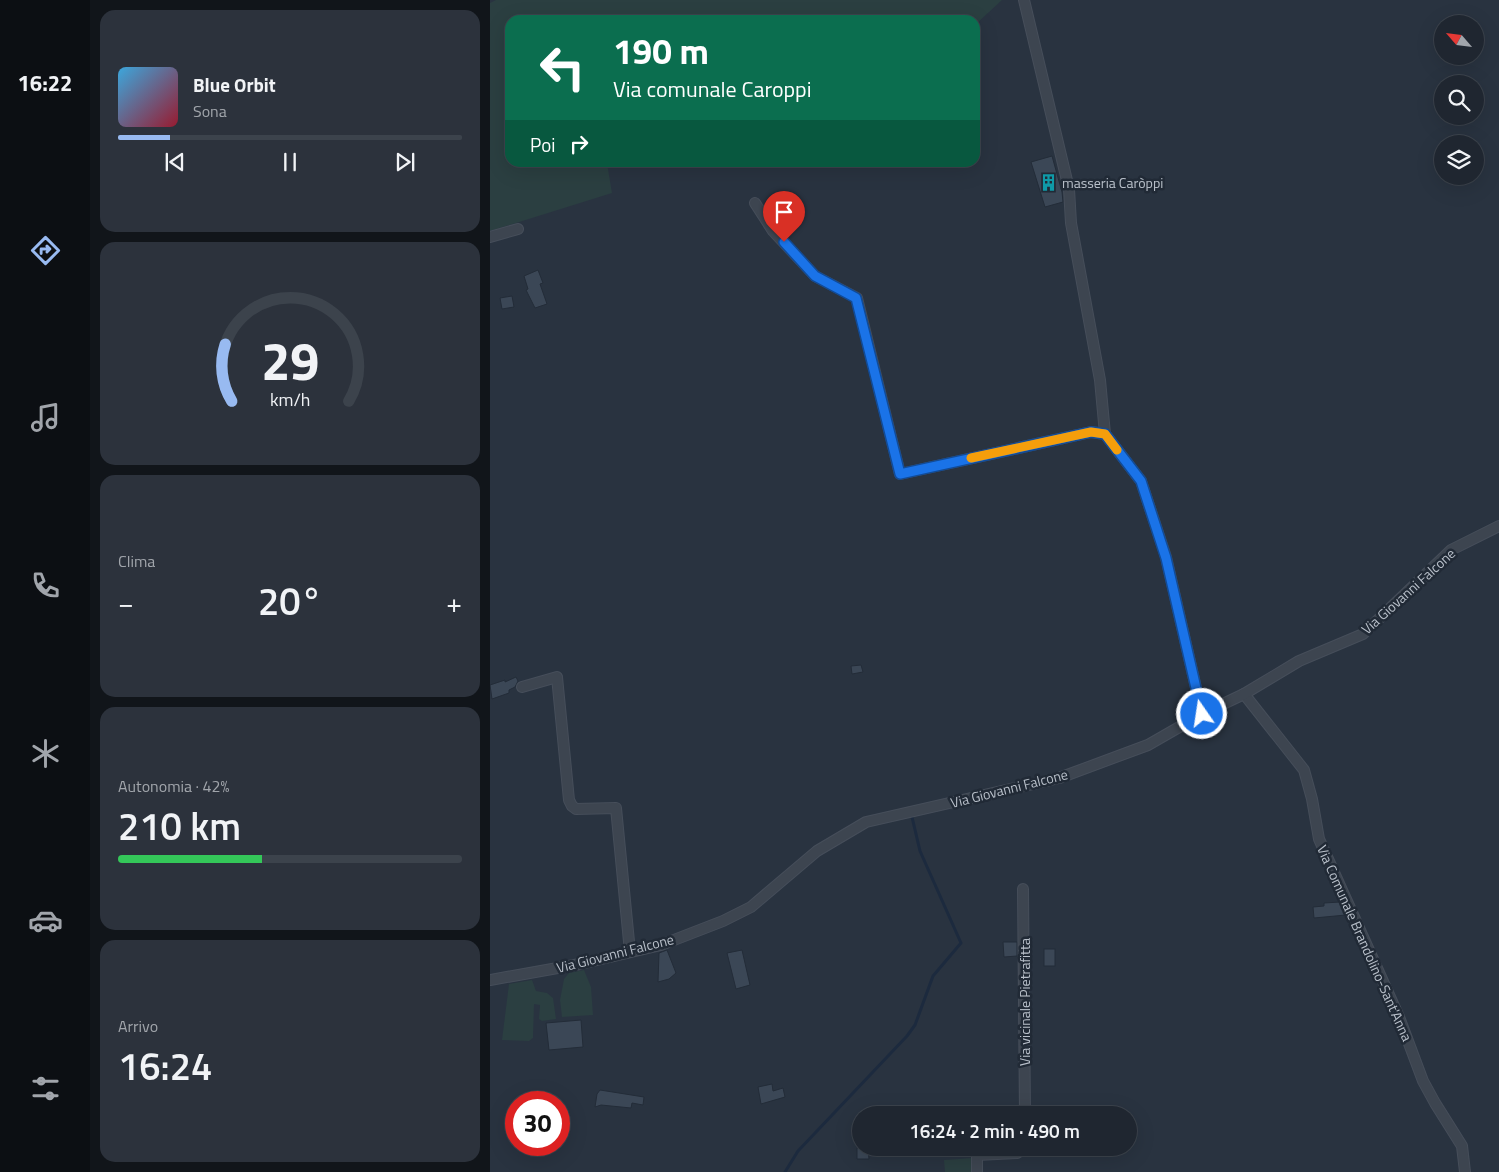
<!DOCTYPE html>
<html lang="it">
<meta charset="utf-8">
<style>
:root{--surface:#1f2630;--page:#2c323c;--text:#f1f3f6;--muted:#a1a5ab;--line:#3c434c;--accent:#98baf1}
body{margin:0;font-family:"Titillium Web",sans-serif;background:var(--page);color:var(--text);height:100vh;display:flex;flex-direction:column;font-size:19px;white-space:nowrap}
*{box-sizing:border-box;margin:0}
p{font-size:16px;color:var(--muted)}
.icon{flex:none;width:28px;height:28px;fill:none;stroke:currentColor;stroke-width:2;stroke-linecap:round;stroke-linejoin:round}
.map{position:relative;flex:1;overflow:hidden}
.drawer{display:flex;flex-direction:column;gap:10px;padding:10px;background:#11151a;width:400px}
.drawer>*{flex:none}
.guide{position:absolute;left:15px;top:15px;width:475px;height:152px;border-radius:15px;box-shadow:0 5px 20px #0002,0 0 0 1px var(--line);background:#0b6e4f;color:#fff;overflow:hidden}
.needle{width:32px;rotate:298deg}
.tools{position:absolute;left:944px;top:15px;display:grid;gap:10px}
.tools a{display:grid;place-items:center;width:50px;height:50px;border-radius:50%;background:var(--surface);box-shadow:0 5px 20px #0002,0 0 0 1px var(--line);font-size:25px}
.speed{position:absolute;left:15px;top:1091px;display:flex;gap:10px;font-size:25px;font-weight:700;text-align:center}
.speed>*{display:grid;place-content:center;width:65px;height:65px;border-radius:50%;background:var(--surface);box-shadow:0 5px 20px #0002,0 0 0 1px var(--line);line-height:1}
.speed .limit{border:8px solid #d22;background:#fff;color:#111}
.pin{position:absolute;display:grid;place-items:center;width:42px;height:42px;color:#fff;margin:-51px -21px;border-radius:50% 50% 50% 0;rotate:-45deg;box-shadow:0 0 5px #0007}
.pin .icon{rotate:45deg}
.me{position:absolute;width:55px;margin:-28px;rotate:347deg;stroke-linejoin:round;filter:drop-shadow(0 0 4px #0008)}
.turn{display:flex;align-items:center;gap:18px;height:105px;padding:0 25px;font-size:22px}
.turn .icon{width:65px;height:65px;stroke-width:2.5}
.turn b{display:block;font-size:35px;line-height:42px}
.then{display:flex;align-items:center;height:48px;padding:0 25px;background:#0003;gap:10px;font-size:19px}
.big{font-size:38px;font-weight:600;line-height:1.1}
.drawer .tile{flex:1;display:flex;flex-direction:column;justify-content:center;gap:8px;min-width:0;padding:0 18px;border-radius:15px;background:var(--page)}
.drawer .dial{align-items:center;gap:0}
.dial svg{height:130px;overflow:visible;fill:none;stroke:var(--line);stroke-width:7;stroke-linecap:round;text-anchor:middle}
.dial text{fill:var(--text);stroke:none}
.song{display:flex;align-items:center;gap:15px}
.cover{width:60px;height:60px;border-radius:8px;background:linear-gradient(135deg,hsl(200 70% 55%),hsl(350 70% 35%))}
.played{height:5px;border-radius:2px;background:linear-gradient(90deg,var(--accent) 15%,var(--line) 15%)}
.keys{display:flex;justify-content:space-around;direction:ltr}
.heat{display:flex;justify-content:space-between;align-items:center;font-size:28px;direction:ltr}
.charge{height:8px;border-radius:4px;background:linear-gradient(90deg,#34c759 42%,var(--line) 0)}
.trip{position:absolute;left:362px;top:1106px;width:285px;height:50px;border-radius:25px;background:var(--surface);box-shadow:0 5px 20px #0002,0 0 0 1px var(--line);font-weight:600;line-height:50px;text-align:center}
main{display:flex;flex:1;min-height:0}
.menu{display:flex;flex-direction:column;width:90px;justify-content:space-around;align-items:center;background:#0c0f13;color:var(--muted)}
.menu .icon{width:35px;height:35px}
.menu .selected{color:var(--accent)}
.menu b{font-size:22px;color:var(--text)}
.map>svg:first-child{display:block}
.green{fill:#2b3f41}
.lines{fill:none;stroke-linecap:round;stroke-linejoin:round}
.stream{stroke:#1c2a3e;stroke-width:3}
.building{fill:#3b4756;stroke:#232c38}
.street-casing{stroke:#464e5a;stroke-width:12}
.street{stroke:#3d4550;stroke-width:10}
.route-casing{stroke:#114b97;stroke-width:12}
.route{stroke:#1a73e8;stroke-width:9}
.slow{stroke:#f59e0b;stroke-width:9}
.labels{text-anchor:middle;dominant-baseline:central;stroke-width:5;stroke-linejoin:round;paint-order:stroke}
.poi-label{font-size:14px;fill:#b9c0ca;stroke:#212a36;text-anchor:start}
.street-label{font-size:14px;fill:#b9c0ca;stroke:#212a36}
</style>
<main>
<nav class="menu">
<b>16:22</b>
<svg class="icon selected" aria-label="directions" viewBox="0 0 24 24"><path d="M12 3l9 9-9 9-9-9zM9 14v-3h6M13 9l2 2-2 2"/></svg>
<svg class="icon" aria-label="music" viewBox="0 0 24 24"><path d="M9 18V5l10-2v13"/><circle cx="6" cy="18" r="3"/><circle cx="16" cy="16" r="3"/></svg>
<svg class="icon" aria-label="phone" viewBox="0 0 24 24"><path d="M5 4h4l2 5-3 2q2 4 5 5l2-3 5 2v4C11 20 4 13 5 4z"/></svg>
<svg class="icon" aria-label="climate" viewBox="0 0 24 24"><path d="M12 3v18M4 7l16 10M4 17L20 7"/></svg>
<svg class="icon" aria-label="car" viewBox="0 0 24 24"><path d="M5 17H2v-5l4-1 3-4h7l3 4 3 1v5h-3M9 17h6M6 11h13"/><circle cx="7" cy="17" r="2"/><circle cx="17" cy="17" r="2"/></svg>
<svg class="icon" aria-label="filters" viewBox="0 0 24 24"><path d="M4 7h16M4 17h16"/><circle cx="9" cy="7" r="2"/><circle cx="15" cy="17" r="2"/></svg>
</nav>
<section class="drawer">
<div class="tile">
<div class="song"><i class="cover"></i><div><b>Blue Orbit</b><p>Sona</p></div></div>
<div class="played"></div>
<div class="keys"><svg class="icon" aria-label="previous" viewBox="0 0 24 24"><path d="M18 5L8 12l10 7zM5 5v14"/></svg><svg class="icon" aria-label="pause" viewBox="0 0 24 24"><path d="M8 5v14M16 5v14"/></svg><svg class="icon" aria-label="next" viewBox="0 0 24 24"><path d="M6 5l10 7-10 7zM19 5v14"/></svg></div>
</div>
<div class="tile dial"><svg viewBox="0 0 100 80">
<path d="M14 69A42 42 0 1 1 86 69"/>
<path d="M14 69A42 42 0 0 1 10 34" stroke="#98baf1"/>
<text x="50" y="56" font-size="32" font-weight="700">29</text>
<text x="50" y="72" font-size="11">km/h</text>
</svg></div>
<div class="tile"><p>Clima</p>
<div class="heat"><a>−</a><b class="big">20°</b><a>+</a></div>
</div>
<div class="tile"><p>Autonomia · 42%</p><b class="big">210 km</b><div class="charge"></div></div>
<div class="tile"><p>Arrivo</p><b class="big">16:24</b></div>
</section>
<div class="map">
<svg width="1009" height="1172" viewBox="0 0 1009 1172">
<rect width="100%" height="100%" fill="#293340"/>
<g class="green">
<path d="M 6,0 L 512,0 L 485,25 L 485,20 L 20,20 L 20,162 L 117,163 L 122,193 L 0,231 L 0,3 Z"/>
<path d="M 94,970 L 101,987 L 103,1015 L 72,1017 L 70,1000 L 74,979 L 79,973 Z"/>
<path d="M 42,980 L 46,991 L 57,993 L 63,998 L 66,1019 L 52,1021 L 49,1019 L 50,1005 L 44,1004 L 43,1038 L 39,1041 L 12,1040 L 19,984 Z"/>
<path d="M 482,1158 L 484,1172 L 455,1172 L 454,1160 Z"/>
</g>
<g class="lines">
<path class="stream" d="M 295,1172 L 308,1151 L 417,1036 L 425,1025 L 443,976 L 471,943 L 430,851 L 422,817"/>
</g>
<g class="building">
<path d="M 562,156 L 572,192 L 573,202 L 555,207 L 541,162 Z"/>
<path d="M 48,270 L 53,283 L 50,284 L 57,304 L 45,308 L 36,290 L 38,289 L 34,276 Z"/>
<path d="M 22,296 L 24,307 L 12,309 L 10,298 Z"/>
<path d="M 371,665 L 373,672 L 362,674 L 361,666 Z"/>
<path d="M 26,677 L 28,681 L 25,687 L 19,690 L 19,693 L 2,699 L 0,685 L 15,680 L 15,682 Z"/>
<path d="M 850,902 L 856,915 L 824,918 L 823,907 L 834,906 L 834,903 Z"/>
<path d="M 513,942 L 527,942 L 527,956 L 514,957 Z"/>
<rect x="554" y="949" width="11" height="17"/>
<path d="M 177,950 L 186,973 L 179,979 L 168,982 L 169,953 Z"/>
<path d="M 252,950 L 260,985 L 246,989 L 237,953 Z"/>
<path d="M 91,1020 L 93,1047 L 59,1050 L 56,1023 Z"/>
<path d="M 282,1084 L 283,1091 L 293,1088 L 295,1097 L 271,1104 L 268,1087 Z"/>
<path d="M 110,1090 L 154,1097 L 153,1105 L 142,1103 L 141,1108 L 111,1105 L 105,1107 L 107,1094 Z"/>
<path d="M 367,1148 L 378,1148 L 379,1159 L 367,1159 Z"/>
</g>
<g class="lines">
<defs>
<g id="street">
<path d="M 534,0 L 579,189 L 581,223 L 610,380 L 615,434"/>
<path d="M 265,203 L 283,231 L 325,276 L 367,298 L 410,474 L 601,432 L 615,434 L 651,481 L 676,557 L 712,714"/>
<path d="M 0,237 L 28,229"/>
<path d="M 32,687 L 67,677 L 79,800 L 82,806 L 86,809 L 126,808 L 140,952"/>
<path d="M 754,694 L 814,770 L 822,799 L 829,839 L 909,1017 L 933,1081 L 945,1103 L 972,1146 L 975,1172"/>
<path d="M 533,889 L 535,1115"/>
<path d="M 0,980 L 90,964 L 171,945 L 233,921 L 261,907 L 327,851 L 376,822 L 569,778 L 658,745 L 712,714 L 754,694 L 809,661 L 873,634 L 961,550 L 1009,526"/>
<path d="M 487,1172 L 487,1155 L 527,1153 L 534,1148"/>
</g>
</defs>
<use href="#street" class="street-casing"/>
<use href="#street" class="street"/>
</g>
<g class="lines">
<defs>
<path id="route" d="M 294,242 L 325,276 L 366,298 L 410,474 L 601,432 L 615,434 L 651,481 L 676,558 L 712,714"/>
</defs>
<use href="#route" class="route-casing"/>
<use href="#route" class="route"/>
<path class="slow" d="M 481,458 L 601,432 L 615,434 L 627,450"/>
</g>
<defs>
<symbol id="building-bare" viewBox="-9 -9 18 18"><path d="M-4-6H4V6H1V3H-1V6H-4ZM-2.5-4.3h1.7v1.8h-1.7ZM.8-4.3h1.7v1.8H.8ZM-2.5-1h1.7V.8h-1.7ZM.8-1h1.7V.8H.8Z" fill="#0f9aa8" stroke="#212a36" stroke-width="2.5" paint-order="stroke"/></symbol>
</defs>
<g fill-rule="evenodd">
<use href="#building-bare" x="546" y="170" width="25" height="25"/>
</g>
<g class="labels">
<g class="poi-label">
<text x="572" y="182">masseria Caròppi</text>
</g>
<g class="street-label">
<text transform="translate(918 591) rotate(-42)">Via Giovanni Falcone</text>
<text transform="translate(519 788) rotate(-14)">Via Giovanni Falcone</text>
<text transform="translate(875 943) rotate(66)">Via Comunale Brandolino-Sant'Anna</text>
<text transform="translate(125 953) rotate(-14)">Via Giovanni Falcone</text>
<text transform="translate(534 1002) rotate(-90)">Via vicinale Pietrafitta</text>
</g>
</g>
</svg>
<div class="tools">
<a><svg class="needle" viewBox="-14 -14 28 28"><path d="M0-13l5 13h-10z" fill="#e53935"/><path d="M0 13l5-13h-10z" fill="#a1a5ab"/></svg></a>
<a><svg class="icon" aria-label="search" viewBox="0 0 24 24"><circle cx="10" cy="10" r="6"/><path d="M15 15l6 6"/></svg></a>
<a><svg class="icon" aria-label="layers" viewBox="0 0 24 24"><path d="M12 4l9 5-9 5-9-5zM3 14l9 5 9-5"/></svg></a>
</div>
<div class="speed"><div class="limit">30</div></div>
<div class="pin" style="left:294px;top:242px;background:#d93025"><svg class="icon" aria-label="arrive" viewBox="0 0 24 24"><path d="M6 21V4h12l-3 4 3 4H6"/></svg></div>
<svg class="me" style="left:712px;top:714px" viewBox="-20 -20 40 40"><circle r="17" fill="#1a73e8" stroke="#fff" stroke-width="3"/><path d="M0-11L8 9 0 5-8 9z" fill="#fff"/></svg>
<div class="trip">16:24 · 2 min · 490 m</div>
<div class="guide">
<div class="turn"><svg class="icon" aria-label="left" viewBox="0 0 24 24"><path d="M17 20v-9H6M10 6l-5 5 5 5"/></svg><div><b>190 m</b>Via comunale Caroppi</div></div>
<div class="then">Poi<svg class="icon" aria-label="right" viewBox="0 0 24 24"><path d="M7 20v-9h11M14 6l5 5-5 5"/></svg></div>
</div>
</div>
</main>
